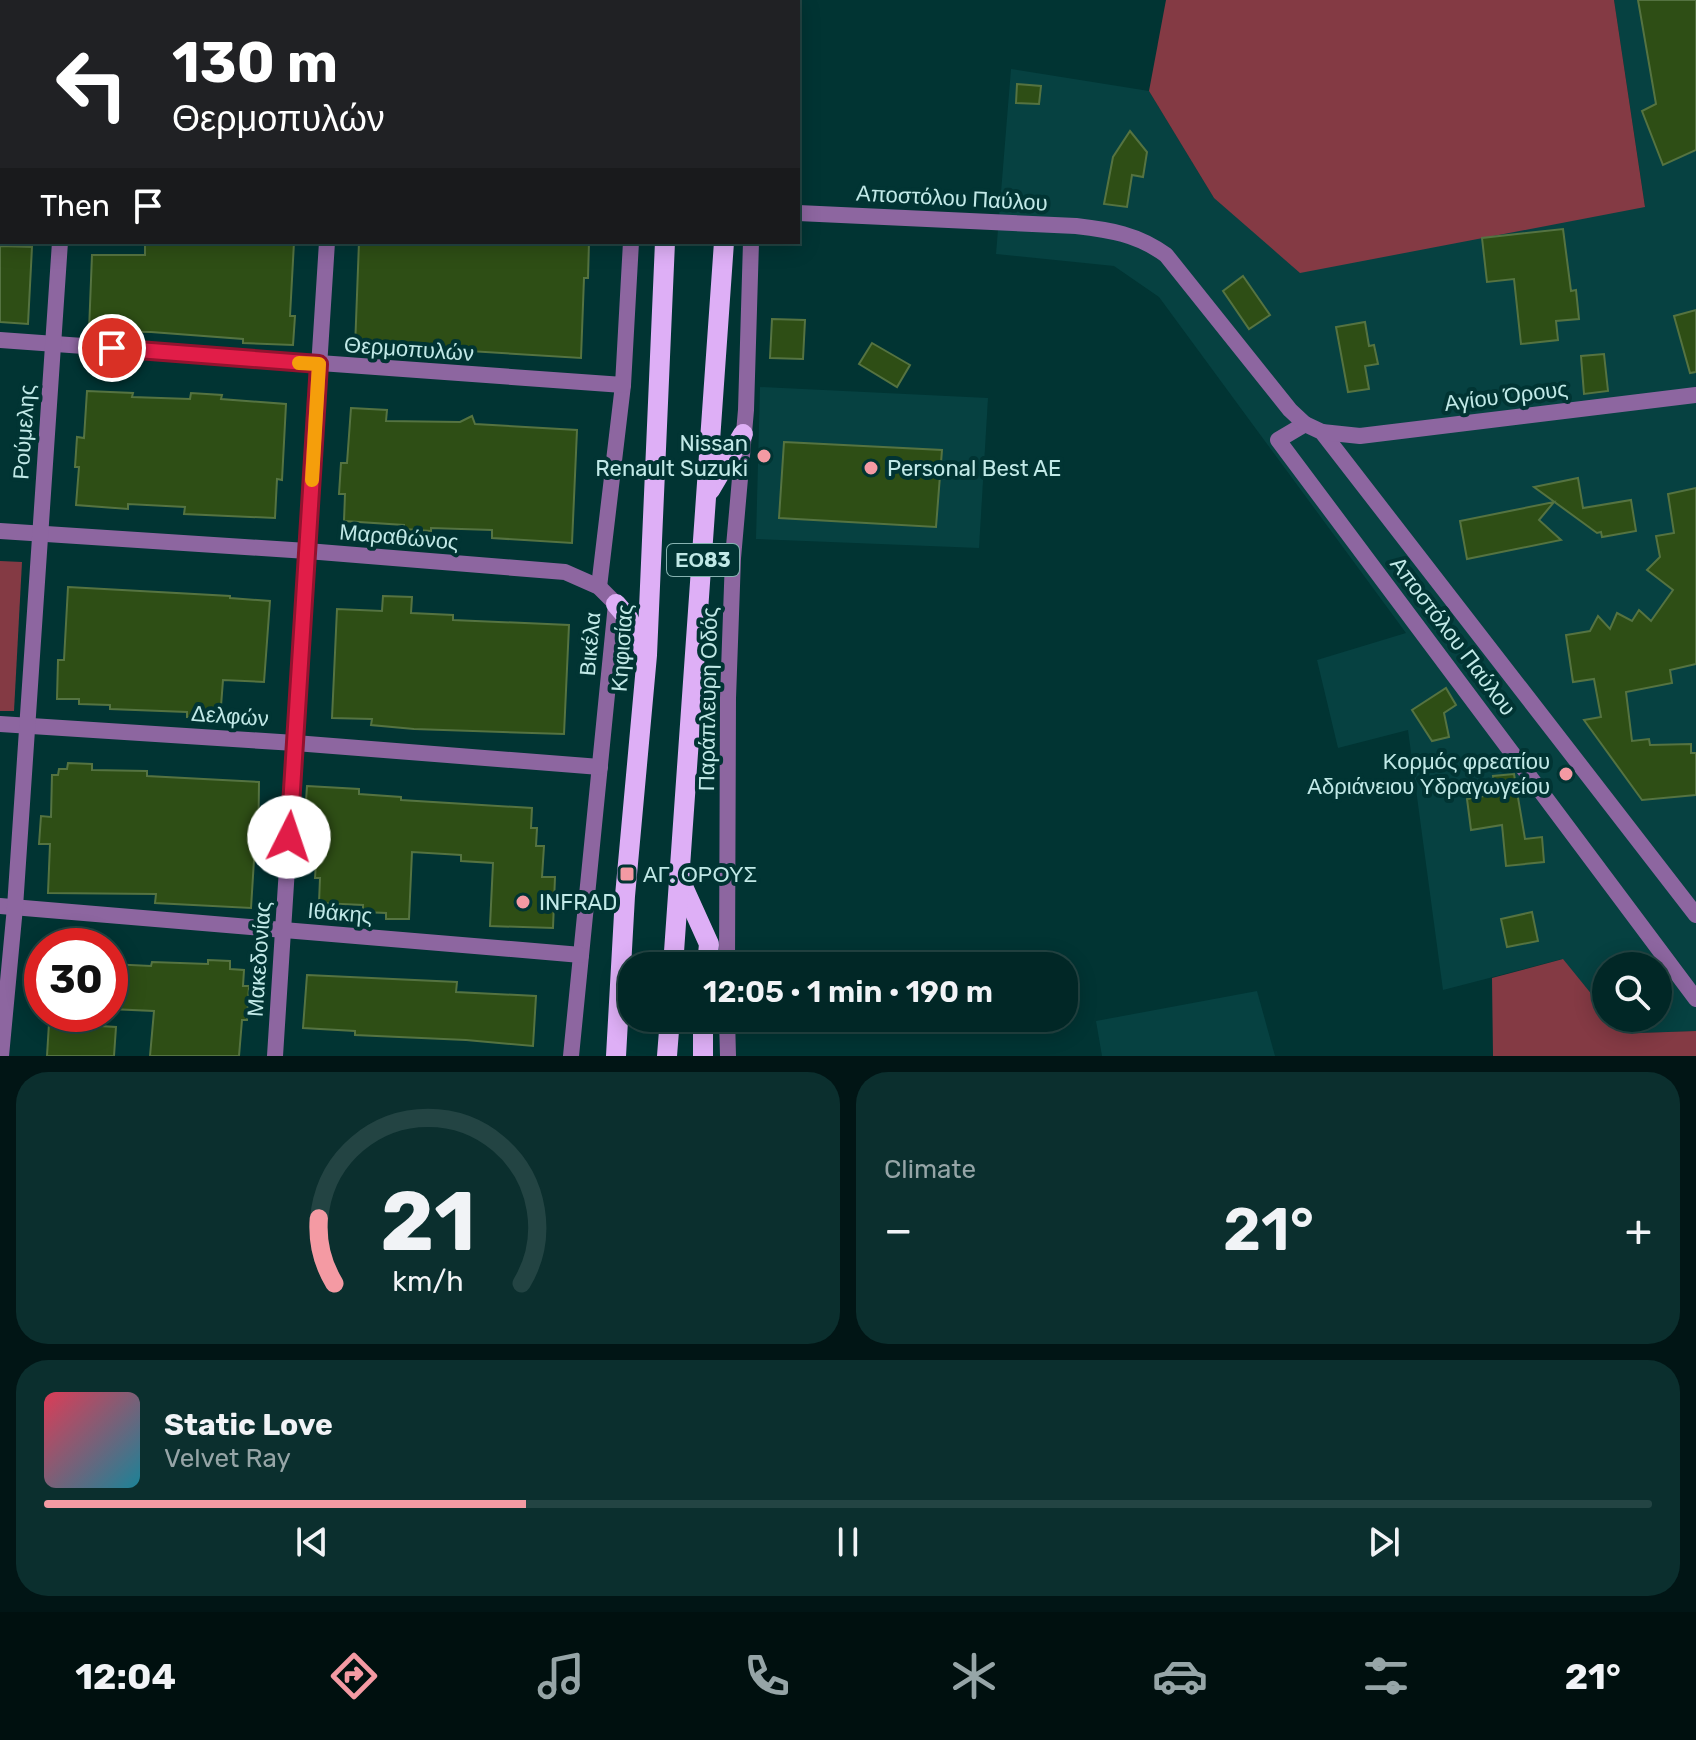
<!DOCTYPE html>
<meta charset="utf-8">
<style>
:root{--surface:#012726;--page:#0b2f2e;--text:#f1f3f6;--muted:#96a5a7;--line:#234443;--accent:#f49aa3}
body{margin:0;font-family:Rubik,sans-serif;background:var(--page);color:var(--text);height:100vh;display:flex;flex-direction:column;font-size:30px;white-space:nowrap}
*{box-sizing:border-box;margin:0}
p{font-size:26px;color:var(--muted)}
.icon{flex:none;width:44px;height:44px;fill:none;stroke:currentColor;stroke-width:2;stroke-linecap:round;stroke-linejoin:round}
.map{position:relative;height:1056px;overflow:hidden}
.sheet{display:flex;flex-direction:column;gap:16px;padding:16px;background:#011515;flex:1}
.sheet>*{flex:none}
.top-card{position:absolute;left:0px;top:0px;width:800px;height:244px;box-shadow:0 4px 20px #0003,0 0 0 2px var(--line);background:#202124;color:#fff;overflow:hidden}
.fabs{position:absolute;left:1592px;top:952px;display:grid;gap:16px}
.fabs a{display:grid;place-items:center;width:80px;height:80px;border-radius:50%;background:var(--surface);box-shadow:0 4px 20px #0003,0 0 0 2px var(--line);font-size:40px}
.speed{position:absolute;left:24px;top:928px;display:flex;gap:16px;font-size:40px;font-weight:700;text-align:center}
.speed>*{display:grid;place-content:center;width:104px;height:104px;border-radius:50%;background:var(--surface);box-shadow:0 4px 20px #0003,0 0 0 2px var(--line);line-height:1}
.speed .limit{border:12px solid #d22;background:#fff;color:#111}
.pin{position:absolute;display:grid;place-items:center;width:68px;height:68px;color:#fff;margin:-34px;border:4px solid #fff;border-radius:50%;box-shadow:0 2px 8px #0007}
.me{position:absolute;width:88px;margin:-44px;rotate:4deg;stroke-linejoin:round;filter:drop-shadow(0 0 6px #0008)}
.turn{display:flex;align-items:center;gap:28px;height:168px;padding:0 40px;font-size:36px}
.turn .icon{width:104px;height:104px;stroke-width:2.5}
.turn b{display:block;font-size:56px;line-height:68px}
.then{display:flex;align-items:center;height:76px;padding:0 40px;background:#0003;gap:16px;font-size:30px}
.big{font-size:60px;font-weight:600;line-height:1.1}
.sheet .card{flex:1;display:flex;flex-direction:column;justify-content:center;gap:12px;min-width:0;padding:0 28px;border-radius:32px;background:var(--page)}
.sheet .dial{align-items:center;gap:0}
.dial svg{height:208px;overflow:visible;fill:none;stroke:var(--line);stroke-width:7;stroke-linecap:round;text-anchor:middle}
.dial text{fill:var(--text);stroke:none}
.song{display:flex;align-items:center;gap:24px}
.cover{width:96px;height:96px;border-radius:12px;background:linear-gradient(135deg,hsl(350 70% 55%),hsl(190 70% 35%))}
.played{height:8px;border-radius:4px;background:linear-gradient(90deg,var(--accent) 30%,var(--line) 30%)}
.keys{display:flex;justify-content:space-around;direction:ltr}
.heat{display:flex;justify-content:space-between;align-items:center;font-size:44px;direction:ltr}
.sheet .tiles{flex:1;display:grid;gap:16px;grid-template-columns:1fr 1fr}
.card:last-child{grid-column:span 2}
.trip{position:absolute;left:618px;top:952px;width:460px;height:80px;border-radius:32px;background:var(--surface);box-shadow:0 4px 20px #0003,0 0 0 2px var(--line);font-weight:600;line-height:80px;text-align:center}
.tab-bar{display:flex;height:128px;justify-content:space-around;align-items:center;background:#00100f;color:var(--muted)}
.tab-bar .icon{width:56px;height:56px}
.tab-bar .selected{color:var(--accent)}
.tab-bar b{font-size:36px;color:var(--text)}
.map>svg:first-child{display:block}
.built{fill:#064141}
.green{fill:#843a44}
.building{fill:#2e4e15;stroke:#557341;stroke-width:2}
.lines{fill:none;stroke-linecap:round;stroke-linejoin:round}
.pedestrian{stroke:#8d66a0;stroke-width:16}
.minor{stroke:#8d66a0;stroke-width:16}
.tertiary{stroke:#8d66a0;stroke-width:16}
.primary{stroke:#deaff6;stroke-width:20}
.route-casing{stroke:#92132f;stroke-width:20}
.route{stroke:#e11d48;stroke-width:14}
.slow{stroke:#f59e0b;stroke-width:14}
.poi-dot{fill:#f49aa3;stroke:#013433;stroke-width:3}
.labels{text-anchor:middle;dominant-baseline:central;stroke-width:8;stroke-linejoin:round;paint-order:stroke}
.shield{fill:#013433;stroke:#87b3b1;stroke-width:2}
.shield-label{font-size:20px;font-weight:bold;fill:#c1e9e7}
.street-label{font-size:22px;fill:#c1e9e7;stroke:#013433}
.poi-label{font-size:22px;fill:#c1e9e7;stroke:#013433;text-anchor:start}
</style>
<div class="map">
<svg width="1696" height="1056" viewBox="0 0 1696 1056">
<rect width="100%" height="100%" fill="#013433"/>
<g class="built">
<path d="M 1614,0 L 1696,0 L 1696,1031 L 1639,1033 L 1616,1018 L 1658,1018 L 1658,966 L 1606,966 L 1606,1012 L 1562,959 L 1443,990 L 1408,730 L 1338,748 L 1317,660 L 1406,633 L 1159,297 L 1114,266 L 996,254 L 1011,69 L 1149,91 L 1214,198 L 1645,206 Z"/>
<path d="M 760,387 L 988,398 L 979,548 L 756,539 Z"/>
<path d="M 1257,991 L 1275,1056 L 1102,1056 L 1096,1021 Z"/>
</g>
<g class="green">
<path d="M 1166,0 L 1614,0 L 1645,207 L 1300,273 L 1214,198 L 1149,91 Z"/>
<path d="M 0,561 L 22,562 L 14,711 L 0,711 Z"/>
<path d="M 1563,959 L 1606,1012 L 1606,1018 L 1616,1018 L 1639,1033 L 1696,1031 L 1696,1056 L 1493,1056 L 1492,978 Z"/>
</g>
<g class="building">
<path d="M 1638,0 L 1696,0 L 1696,150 L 1663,165 L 1642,111 L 1656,104 Z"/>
<path d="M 1017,84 L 1041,86 L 1039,104 L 1016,103 Z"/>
<path d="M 1130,131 L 1147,152 L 1143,177 L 1132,175 L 1127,207 L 1104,204 L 1113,157 Z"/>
<path d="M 1563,229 L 1571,291 L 1576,290 L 1579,319 L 1556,321 L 1558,340 L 1521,344 L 1514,279 L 1487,282 L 1482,238 Z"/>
<path d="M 145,242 L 294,242 L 290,316 L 295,316 L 293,345 L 243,343 L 243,339 L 151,332 L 89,331 L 92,255 L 145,255 Z"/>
<path d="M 359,242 L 589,242 L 588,278 L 584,278 L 581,358 L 453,350 L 453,355 L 424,354 L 355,348 Z"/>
<path d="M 0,246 L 32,247 L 28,324 L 0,322 Z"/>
<path d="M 1243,276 L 1270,315 L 1249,329 L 1223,291 Z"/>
<path d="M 1696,310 L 1696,372 L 1690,373 L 1674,316 Z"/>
<path d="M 772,319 L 805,320 L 803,359 L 770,358 Z"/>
<path d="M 1365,322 L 1369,346 L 1374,345 L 1378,364 L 1365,366 L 1369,389 L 1348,392 L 1336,327 Z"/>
<path d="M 872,343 L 910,365 L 897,387 L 859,364 Z"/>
<path d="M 1604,354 L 1608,391 L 1584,394 L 1581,356 Z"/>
<path d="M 87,391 L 133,393 L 132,397 L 190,399 L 191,393 L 222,395 L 221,399 L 286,404 L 282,480 L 277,479 L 275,518 L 184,514 L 185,507 L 128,504 L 128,509 L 76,505 L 79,467 L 75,467 L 77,437 L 84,438 Z"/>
<path d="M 351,408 L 387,410 L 386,421 L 460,422 L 472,416 L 475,424 L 577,430 L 572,543 L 492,538 L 492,530 L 431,528 L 431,531 L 404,529 L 404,525 L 344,521 L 345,494 L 339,494 L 341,463 L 347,463 Z"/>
<path d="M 784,442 L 942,450 L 936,527 L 779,518 Z"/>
<path d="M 1578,478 L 1583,508 L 1631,500 L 1636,531 L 1602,537 L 1601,532 L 1597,533 L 1534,487 Z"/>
<path d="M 1696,488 L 1696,664 L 1670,670 L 1672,683 L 1626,692 L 1632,741 L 1649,739 L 1650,745 L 1691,744 L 1691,753 L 1696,753 L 1696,795 L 1642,800 L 1584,720 L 1601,717 L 1594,679 L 1573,682 L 1566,635 L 1590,631 L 1598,616 L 1610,629 L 1617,613 L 1632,621 L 1639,610 L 1651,621 L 1673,590 L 1647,570 L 1660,557 L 1656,536 L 1674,533 L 1668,494 Z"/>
<path d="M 1554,502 L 1539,520 L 1561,540 L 1467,559 L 1460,521 Z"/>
<path d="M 68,587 L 230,596 L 230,598 L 270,601 L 264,682 L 223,680 L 220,719 L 187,717 L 187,712 L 110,709 L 110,705 L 79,704 L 79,699 L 57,699 L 58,660 L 64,660 Z"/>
<path d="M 383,596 L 412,597 L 411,613 L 453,615 L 453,620 L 569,625 L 564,734 L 414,729 L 371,725 L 372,719 L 332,718 L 337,609 L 382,611 Z"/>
<path d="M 1446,688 L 1456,705 L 1444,713 L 1449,737 L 1432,741 L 1412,710 Z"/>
<path d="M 68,763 L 92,764 L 92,770 L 147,771 L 147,776 L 259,782 L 258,861 L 254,860 L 251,908 L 155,903 L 156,894 L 48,893 L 50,844 L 39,844 L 41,816 L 51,817 L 52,775 L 58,775 L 59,769 L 67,769 Z"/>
<path d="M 1514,774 L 1525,839 L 1542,837 L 1544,862 L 1506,866 L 1502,825 L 1471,830 L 1467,799 L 1496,794 L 1493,776 Z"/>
<path d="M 307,786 L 359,789 L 359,794 L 401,797 L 401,800 L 532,808 L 531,828 L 537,828 L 536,846 L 544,846 L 542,877 L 555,877 L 553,928 L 490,926 L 493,863 L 461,861 L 461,855 L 412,852 L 409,919 L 386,919 L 386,913 L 363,912 L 363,905 L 319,903 L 320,878 L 315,878 L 318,832 L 304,831 Z"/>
<path d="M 1532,912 L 1538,941 L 1507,947 L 1501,919 Z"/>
<path d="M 208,960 L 230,961 L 230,969 L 244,970 L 243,986 L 249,986 L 247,1020 L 242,1020 L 239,1056 L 150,1056 L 154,1011 L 110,1009 L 110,964 L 151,966 L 152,962 L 208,964 Z"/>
<path d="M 307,975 L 457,982 L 456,992 L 536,996 L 533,1046 L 466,1040 L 355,1035 L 355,1031 L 303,1028 Z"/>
<path d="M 49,1023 L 116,1027 L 114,1056 L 47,1056 Z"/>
</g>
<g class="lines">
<g class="pedestrian">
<path d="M 1305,424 L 1278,440 L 1696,999"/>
<path d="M 599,587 L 623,385"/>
</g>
<g class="minor">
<path d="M 356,0 L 381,2"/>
<path d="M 80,2 L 80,0"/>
<path d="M 343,2 L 343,0"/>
<path d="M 0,154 L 2,154"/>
<path d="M 798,213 L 1076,226 C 1110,230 1137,234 1166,255 L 1290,410 L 1305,424 L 1322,432 L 1696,915"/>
<path d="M 0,340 L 623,385 L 631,242"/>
<path d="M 1322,432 L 1360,436 L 1696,395"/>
<path d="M 0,531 L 307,551 L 565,572 L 599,587 L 616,604 L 571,1056"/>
<path d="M 0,724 L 295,743 L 600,767"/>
<path d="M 0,906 L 581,955"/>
<path d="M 1,1056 L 15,907 L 60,242"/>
<path d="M 275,1056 L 327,242"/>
</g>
<g class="tertiary">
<path d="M 644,2 L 644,0"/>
<path d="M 763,2 L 764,0"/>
<path d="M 727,966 L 728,698 L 733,558 L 746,410 L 751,242"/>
<path d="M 727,1018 L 728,1056"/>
</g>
<g class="primary">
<path d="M 680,2 L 680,0"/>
<path d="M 739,2 L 739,0"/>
<path d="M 710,490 L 743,434"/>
<path d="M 616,604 L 628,618 L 645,652"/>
<path d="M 681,882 L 709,944 L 707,966"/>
<path d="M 673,966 L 724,242"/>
<path d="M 616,1056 L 625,896 L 647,655 L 665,242"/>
<path d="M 667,1056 L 670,1018"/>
<path d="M 703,1056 L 703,1018"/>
</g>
</g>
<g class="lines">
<defs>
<path id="route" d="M 112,348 L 319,364 L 289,837"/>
</defs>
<use href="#route" class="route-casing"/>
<use href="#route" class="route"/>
<path class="slow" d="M 299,363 L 319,364 L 312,480"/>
</g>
<g class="poi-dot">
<circle cx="764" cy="456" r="8"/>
<circle cx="871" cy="468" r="8"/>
<circle cx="1566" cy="774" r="8"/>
<rect x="619" y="866" width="16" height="16" rx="4"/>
<circle cx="523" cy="902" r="8"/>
</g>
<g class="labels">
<rect class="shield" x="667" y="544" width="72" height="32" rx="6"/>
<g class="shield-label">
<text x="703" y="560">ΕΟ83</text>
</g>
<g class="street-label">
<text transform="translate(952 198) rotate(3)">Αποστόλου Παύλου</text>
<text transform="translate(409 349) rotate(4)">Θερμοπυλών</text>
<text transform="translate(1506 396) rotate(-7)">Αγίου Όρους</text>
<text transform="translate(24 432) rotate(-86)">Ρούμελης</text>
<text transform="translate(399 537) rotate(5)">Μαραθώνος</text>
<text transform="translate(1453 636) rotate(53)">Αποστόλου Παύλου</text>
<text transform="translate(590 644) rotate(-85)">Βικέλα</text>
<text transform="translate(622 648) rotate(-86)">Κηφισίας</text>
<text transform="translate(708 699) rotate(-89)">Παράπλευρη Οδός</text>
<text transform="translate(230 716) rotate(4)">Δελφών</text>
<text transform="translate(340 913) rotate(5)">Ιθάκης</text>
<text transform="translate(259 959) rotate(-86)">Μακεδονίας</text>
</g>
<g class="poi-label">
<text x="748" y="443" text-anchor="end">Nissan<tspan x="748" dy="25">Renault Suzuki</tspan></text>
<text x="887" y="468">Personal Best AE</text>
<text x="1550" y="761" text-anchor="end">Κορμός φρεατίου<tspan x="1550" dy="25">Αδριάνειου Υδραγωγείου</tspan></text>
<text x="643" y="874">ΑΓ. ΟΡΟΥΣ</text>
<text x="539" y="902">INFRAD</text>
</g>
</g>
</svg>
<div class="fabs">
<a><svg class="icon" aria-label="search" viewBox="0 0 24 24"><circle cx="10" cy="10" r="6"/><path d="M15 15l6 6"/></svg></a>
</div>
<div class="speed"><div class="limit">30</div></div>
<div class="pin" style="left:112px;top:348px;background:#d93025"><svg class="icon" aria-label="arrive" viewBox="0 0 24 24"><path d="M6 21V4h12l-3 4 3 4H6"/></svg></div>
<svg class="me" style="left:289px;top:837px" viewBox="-20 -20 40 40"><circle r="19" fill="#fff"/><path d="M0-13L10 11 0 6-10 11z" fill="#e11d48"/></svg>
<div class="trip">12:05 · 1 min · 190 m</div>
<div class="top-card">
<div class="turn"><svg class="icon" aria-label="left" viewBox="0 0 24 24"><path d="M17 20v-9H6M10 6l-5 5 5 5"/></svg><div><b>130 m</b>Θερμοπυλών</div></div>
<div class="then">Then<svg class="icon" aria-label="arrive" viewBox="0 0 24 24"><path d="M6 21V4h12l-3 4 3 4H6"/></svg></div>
</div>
</div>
<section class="sheet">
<div class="tiles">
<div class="card dial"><svg viewBox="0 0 100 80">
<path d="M14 69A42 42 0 1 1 86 69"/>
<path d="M14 69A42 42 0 0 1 8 44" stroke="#f49aa3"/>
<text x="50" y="56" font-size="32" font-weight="700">21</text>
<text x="50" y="72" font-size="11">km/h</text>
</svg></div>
<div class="card"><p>Climate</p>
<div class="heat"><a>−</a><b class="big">21°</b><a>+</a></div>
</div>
<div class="card">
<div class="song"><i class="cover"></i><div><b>Static Love</b><p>Velvet Ray</p></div></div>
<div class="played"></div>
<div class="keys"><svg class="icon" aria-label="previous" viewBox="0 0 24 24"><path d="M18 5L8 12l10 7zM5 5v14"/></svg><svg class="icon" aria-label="pause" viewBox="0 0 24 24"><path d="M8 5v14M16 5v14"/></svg><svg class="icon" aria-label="next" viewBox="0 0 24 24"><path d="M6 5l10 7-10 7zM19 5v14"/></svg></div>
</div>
</div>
</section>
<nav class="tab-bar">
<b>12:04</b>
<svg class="icon selected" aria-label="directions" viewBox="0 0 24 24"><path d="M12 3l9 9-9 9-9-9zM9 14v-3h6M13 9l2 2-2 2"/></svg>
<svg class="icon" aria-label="music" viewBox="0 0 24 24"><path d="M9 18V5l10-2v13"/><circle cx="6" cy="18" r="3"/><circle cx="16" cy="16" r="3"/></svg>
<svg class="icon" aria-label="phone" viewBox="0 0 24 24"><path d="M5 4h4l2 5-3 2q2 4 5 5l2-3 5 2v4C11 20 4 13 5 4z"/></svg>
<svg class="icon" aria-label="climate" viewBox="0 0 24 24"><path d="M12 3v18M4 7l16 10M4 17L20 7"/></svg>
<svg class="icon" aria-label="car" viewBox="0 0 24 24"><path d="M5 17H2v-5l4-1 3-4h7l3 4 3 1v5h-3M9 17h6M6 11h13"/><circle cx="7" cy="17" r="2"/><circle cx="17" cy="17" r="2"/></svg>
<svg class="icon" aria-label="filters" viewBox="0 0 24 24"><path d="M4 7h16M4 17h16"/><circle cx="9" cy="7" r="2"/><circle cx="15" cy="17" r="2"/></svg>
<b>21°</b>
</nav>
